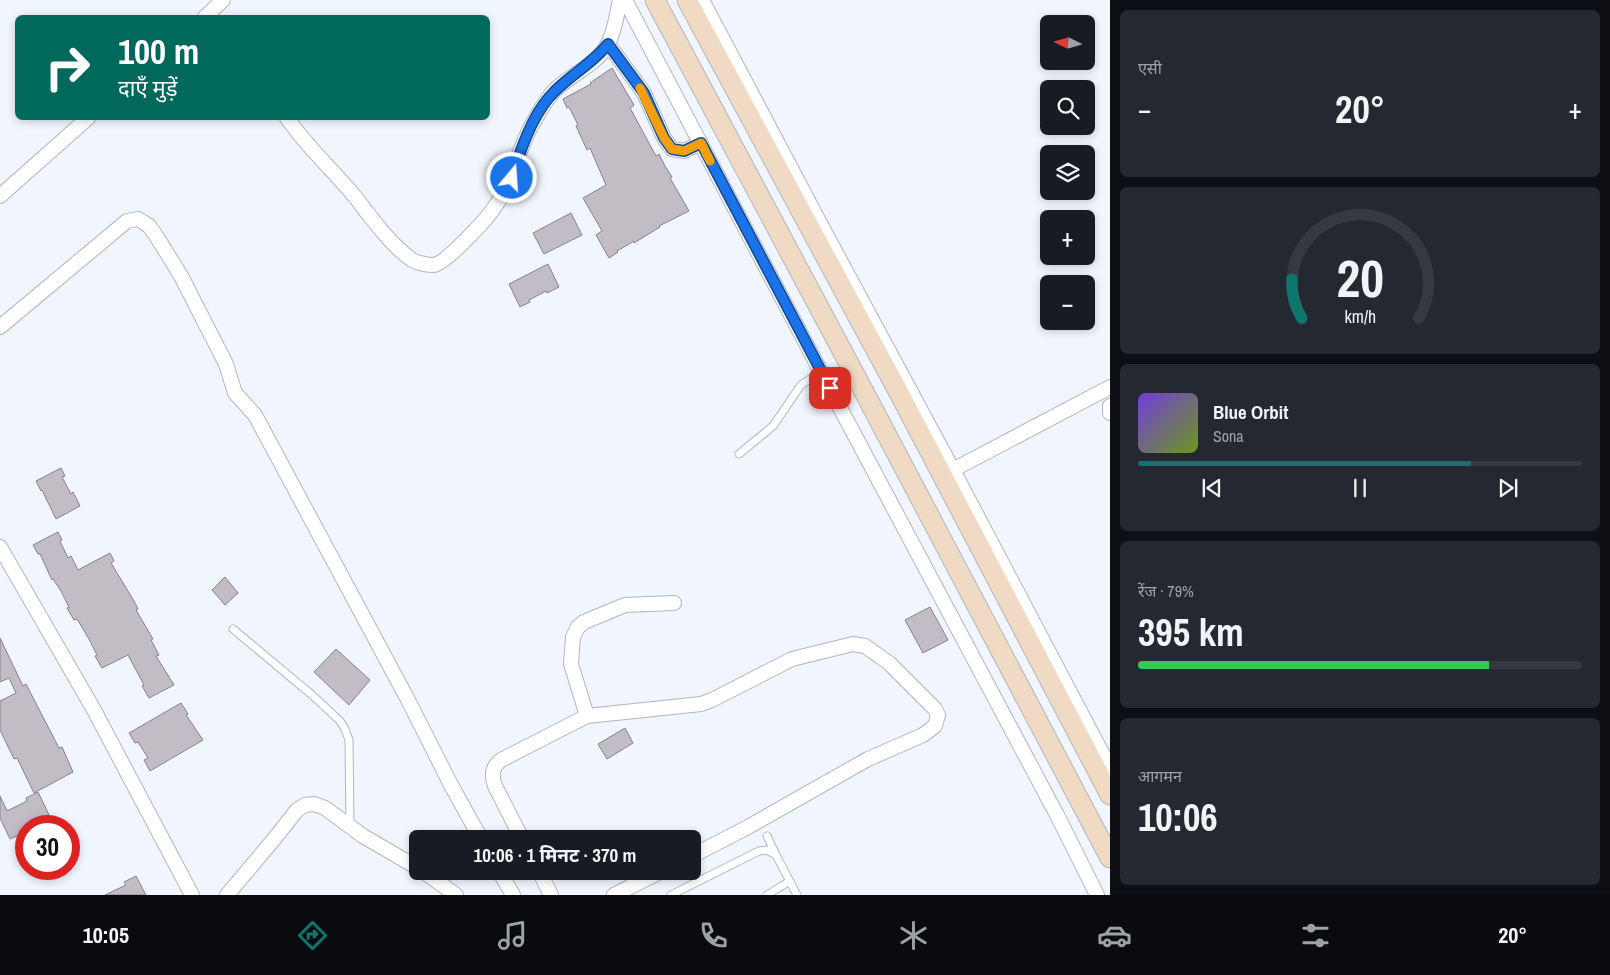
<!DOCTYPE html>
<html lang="hi">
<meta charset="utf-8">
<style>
:root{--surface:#171b24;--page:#242831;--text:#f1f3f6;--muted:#9ea1a6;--line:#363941;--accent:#0f766e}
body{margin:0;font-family:"Archivo Narrow","Noto Sans Devanagari",sans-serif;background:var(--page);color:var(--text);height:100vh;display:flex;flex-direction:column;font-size:19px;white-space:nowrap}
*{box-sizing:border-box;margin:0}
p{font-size:16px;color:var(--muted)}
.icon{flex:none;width:28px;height:28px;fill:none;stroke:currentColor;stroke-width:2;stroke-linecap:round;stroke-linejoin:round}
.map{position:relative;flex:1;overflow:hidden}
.panel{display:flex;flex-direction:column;gap:10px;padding:10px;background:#0d0f14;width:500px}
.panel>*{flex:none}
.guide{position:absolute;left:15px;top:15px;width:475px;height:105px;border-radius:8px;box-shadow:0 2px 8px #0003;background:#00695c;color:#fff;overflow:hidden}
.needle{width:32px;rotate:275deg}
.fabs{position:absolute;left:1040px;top:15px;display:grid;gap:10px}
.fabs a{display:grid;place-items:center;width:55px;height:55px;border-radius:8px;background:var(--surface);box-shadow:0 2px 8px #0003;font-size:25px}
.speed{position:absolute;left:15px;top:815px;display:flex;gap:10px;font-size:25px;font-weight:700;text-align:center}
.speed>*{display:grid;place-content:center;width:65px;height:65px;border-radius:50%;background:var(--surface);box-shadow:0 2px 8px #0003;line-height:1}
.speed .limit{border:8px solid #d22;background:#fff;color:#111}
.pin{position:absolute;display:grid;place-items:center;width:42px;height:42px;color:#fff;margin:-21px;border-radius:10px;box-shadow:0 2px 8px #0006}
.me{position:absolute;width:55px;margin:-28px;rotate:18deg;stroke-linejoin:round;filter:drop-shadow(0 0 4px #0008)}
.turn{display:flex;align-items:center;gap:18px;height:105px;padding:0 20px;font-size:22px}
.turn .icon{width:65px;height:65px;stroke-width:2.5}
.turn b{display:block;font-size:35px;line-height:42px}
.big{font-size:38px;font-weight:700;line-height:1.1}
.panel .tile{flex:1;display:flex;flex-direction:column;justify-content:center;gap:8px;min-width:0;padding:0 18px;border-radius:8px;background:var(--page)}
.panel .dial{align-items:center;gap:0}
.dial svg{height:130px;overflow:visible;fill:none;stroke:var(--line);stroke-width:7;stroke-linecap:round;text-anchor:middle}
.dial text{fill:var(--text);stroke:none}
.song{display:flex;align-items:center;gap:15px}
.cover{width:60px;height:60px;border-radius:8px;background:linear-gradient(135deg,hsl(260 70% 55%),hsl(80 70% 35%))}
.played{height:5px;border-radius:2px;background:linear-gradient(90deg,var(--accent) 75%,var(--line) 75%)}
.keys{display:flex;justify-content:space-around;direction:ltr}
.heat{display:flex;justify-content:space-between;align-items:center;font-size:28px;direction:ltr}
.charge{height:8px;border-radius:4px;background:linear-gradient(90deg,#34c759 79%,var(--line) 0)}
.trip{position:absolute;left:409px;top:830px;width:292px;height:50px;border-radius:8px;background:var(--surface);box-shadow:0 2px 8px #0003;font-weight:700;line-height:50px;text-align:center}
.menu{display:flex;height:80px;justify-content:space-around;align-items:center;background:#090b0e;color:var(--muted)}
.menu .icon{width:35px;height:35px}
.menu .selected{color:var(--accent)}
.menu b{font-size:22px;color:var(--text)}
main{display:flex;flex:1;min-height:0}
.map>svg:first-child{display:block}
.building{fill:#c2bcc5;stroke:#86818a}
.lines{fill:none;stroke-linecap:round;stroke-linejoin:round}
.lane-casing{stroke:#b0b6bf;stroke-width:9}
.street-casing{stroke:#b0b6bf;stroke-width:16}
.secondary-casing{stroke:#b0b6bf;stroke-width:21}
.lane{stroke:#fff;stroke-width:7}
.street{stroke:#fff;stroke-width:14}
.secondary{stroke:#f0dac4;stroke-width:19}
.route-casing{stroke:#114b97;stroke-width:12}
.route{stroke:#1a73e8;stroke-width:9}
.slow{stroke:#f59e0b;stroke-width:9}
</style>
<main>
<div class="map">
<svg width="1110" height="895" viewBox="0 0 1110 895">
<rect width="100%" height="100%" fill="#f1f6fe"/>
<g class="building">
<path d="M 612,68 L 634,105 L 630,108 L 656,156 L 659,154 L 665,166 L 672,177 L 670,178 L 689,211 L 659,226 L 660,227 L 634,243 L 634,241 L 617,251 L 618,252 L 609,258 L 596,235 L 602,231 L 583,198 L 606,185 L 590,148 L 587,150 L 576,126 L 578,125 L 569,107 L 567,108 L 563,99 L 591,84 L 590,83 Z"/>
<path d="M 571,213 L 582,235 L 544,254 L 533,233 Z"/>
<path d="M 548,264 L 559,287 L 547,293 L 546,291 L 529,300 L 530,302 L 520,307 L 509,284 Z"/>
<path d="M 61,468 L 65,476 L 62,477 L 71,494 L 73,492 L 80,506 L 56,519 L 42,490 L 41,491 L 36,481 Z"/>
<path d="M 58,532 L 62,540 L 60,541 L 68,558 L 71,556 L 78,570 L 110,553 L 114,561 L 111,563 L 134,601 L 138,609 L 136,610 L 153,639 L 151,640 L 159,655 L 156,656 L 174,685 L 149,698 L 142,686 L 144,685 L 128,655 L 102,668 L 95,656 L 97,655 L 89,639 L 77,619 L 74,620 L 67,608 L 69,607 L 61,591 L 53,579 L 52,580 L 40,554 L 38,554 L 33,545 Z"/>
<path d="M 225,577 L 238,593 L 225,605 L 212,590 Z"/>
<path d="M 930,607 L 948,640 L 923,653 L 905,620 Z"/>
<path d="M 0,638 L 23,686 L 26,684 L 59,748 L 62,747 L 73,772 L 34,793 L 17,758 L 14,759 L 0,730 L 0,701 L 16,693 L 9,678 L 0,682 Z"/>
<path d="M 336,649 L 370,680 L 349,705 L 314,672 Z"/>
<path d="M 181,703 L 188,714 L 186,715 L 203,740 L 150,771 L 144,760 L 148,758 L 138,742 L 135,743 L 129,733 Z"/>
<path d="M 625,728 L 633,743 L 607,759 L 598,744 Z"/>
<path d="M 38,792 L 51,819 L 37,826 L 26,826 L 26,828 L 20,831 L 21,834 L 10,839 L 0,818 L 0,796 L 7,811 L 27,801 L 26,798 Z"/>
<path d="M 136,876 L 146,895 L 105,895 L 126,885 L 124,882 Z"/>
</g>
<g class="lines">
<defs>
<g id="lane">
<path d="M 739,454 L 773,426 L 801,385 L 821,372"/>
<path d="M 233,629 L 312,695 L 340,721 L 345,729 L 349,740 L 350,826"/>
<path d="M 767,836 L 776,855"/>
<path d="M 671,895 L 759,851 L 767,850 L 776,855 L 797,895"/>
<path d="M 767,895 L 790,881"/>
</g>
<g id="street">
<path d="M 625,0 L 821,372 L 1057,815 L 1097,895"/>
<path d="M 702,0 L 821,225 L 953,470 L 1110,768"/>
<path d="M 204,18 L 223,0"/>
<path d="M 608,44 L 644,93 L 664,138 L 672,149 L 684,151 L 701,143"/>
<path d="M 287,118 C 307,147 334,171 356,198 C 371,218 392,246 412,260 C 417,263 428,265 434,265 C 446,263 486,220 494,208 C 514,181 517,150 533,123 C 540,111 547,97 557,88 C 573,74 598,63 608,44 C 615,30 617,14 620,0"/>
<path d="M 0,196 L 88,118"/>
<path d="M 0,327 L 127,221 L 138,219 L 143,222 L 149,226 L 155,234 L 181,276 L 226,364 L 235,393 L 255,415 L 407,698 L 451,785 L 481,839"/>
<path d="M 1110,406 L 1110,413"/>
<path d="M 947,473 L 1110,387"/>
<path d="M 0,547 L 94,710 L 192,895"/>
<path d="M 587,716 L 571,664 L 573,637 L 578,627 L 584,622 L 625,605 L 674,603"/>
<path d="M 522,839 L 495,786 C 491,775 492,767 501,760 L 587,716 L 701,704 L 712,700 L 792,659 L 853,644 L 865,646 L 889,663 L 935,709 L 938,715 L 935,726 L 923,735 L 868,759 L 748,827 L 692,856"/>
<path d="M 423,871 L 456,895"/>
<path d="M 499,871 L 513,895"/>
<path d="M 539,871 L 551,895"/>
<path d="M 227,895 L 275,838 L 297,810 L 305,805 L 314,804 L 325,808 L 363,836 L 418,868"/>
<path d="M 614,895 L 662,871"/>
</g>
<g id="secondary">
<path d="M 655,0 L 862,388 L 1110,858"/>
<path d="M 687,0 L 898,391 L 1110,795"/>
</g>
</defs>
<use href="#lane" class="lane-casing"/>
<use href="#street" class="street-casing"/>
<use href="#secondary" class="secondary-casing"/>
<use href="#lane" class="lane"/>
<use href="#street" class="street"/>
<use href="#secondary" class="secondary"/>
</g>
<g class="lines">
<defs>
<path id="route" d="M 512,178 C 520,150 534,111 555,91 C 572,74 593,63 608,44 L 644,93 L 664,138 L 672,149 L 684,151 L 701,143 L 830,388"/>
</defs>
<use href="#route" class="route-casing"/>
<use href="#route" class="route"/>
<path class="slow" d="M 640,88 L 664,138 L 672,149 L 684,151 L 701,143 L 710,161"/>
</g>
</svg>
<div class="fabs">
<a><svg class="needle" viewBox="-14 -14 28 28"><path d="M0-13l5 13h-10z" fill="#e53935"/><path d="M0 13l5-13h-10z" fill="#9ea1a6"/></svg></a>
<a><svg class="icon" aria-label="search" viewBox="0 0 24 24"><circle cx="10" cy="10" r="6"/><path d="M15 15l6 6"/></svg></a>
<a><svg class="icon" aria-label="layers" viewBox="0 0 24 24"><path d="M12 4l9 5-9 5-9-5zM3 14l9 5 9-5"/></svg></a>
<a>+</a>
<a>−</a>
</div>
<div class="speed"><div class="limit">30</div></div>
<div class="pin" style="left:830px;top:388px;background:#d93025"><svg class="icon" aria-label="arrive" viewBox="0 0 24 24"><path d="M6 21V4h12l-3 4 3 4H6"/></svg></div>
<svg class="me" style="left:512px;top:178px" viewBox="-20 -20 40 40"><circle r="17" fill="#1a73e8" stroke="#fff" stroke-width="3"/><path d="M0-11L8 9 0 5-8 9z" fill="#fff"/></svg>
<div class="trip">10:06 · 1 मिनट · 370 m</div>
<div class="guide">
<div class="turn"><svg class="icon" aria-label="right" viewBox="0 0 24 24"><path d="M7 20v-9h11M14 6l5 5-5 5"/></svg><div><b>100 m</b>दाएँ मुड़ें</div></div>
</div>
</div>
<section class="panel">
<div class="tile"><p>एसी</p>
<div class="heat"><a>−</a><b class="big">20°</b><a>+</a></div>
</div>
<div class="tile dial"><svg viewBox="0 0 100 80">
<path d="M14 69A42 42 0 1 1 86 69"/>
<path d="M14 69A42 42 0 0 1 8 45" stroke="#0f766e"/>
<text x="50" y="56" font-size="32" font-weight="700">20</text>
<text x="50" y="72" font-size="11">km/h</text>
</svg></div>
<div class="tile">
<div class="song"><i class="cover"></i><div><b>Blue Orbit</b><p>Sona</p></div></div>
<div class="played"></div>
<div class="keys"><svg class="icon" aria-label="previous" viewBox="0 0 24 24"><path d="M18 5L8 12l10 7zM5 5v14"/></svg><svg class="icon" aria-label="pause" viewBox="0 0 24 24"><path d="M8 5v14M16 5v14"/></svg><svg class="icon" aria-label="next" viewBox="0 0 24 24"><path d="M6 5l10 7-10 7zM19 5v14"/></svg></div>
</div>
<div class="tile"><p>रेंज · 79%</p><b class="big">395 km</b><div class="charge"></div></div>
<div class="tile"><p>आगमन</p><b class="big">10:06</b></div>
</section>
</main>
<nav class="menu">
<b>10:05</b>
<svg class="icon selected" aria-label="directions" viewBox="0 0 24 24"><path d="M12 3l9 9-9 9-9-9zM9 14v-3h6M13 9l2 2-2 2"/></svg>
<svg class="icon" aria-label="music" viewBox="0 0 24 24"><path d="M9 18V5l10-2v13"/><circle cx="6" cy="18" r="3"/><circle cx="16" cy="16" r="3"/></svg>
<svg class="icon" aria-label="phone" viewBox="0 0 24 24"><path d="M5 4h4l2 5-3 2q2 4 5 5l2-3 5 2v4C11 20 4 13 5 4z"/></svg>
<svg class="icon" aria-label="climate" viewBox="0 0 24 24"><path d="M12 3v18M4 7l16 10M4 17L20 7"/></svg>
<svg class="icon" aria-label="car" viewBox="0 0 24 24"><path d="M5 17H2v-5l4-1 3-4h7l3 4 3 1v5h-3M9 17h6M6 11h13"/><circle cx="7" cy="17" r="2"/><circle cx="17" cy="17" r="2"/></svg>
<svg class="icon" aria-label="filters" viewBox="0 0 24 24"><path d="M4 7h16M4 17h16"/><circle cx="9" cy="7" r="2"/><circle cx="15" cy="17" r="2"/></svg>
<b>20°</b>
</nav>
